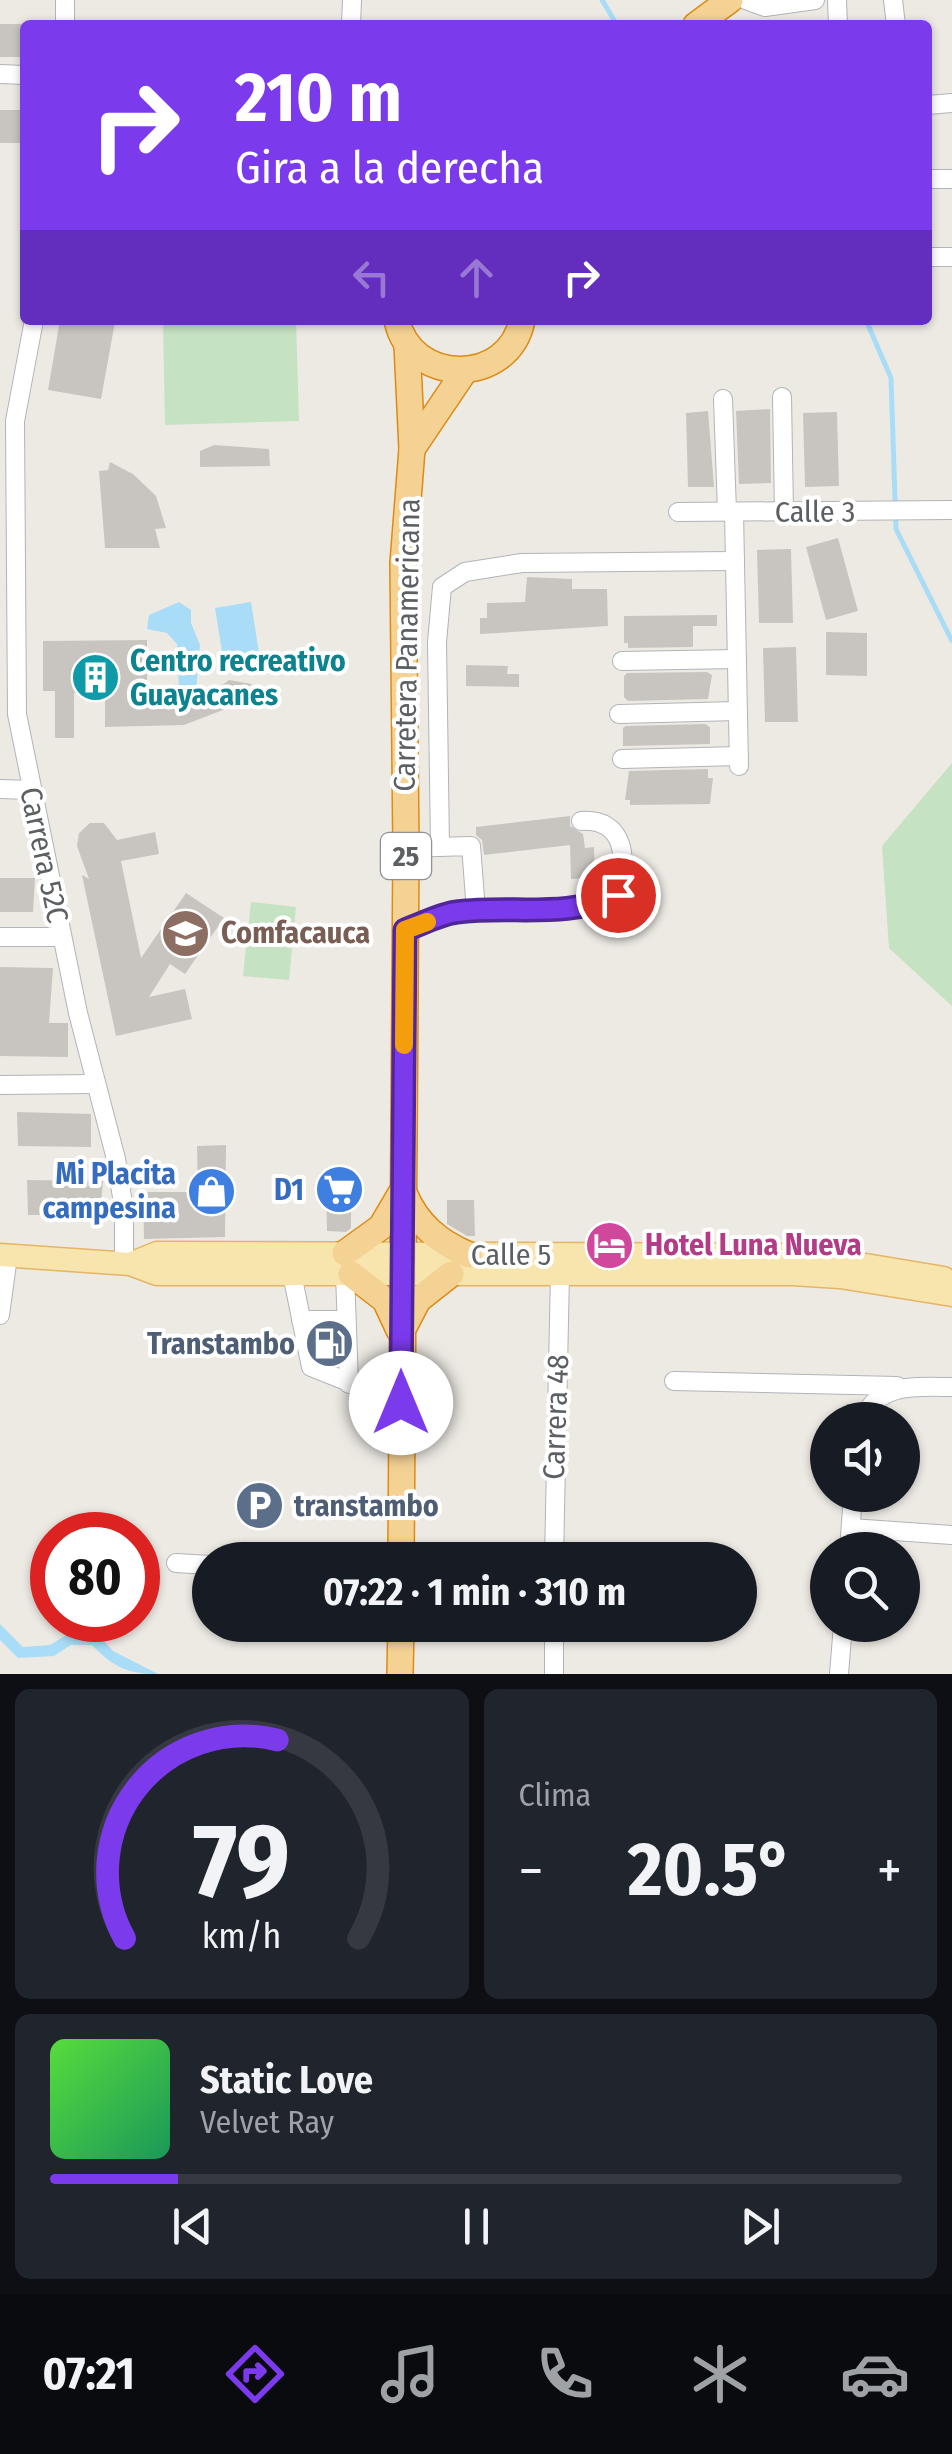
<!DOCTYPE html>
<html lang="es">
<meta charset="utf-8">
<style>
:root{--surface:#171b24;--page:#20242c;--text:#f1f3f6;--muted:#9ea1a6;--line:#363941;--accent:#7c3aed}
body{margin:0;font-family:"Fira Sans Condensed",sans-serif;background:var(--page);color:var(--text);height:100vh;display:flex;flex-direction:column;font-size:38px;white-space:nowrap}
*{box-sizing:border-box;margin:0}
p{font-size:32px;color:var(--muted)}
.icon{flex:none;width:55px;height:55px;fill:none;stroke:currentColor;stroke-width:2;stroke-linecap:round;stroke-linejoin:round}
.map{position:relative;height:1674px;overflow:hidden}
.sheet{display:flex;flex-direction:column;gap:15px;padding:15px;background:#0d0f14;flex:1}
.sheet>*{flex:none}
.guide{position:absolute;left:20px;top:20px;width:912px;height:305px;border-radius:10px;box-shadow:0 2px 8px #0004;background:#7c3aed;color:#fff;overflow:hidden}
.controls{position:absolute;left:810px;top:1402px;display:grid;gap:20px}
.controls a{display:grid;place-items:center;width:110px;height:110px;border-radius:50%;background:var(--surface);box-shadow:0 2px 8px #0004;font-size:50px}
.speed{position:absolute;left:30px;top:1512px;display:flex;gap:20px;font-size:50px;font-weight:700;text-align:center}
.speed>*{display:grid;place-content:center;width:130px;height:130px;border-radius:50%;background:var(--surface);box-shadow:0 2px 8px #0004;line-height:1}
.speed .limit{border:15px solid #d22;background:#fff;color:#111}
.pin{position:absolute;display:grid;place-items:center;width:85px;height:85px;color:#fff;margin:-42px;border:5px solid #fff;border-radius:50%;box-shadow:0 2px 10px #0007}
.me{position:absolute;width:110px;margin:-55px;rotate:0deg;stroke-linejoin:round;filter:drop-shadow(0 0 8px #0008)}
.turn{display:flex;align-items:center;gap:35px;height:210px;padding:0 50px;font-size:45px}
.turn .icon{width:130px;height:130px;stroke-width:2.5}
.turn b{display:block;font-size:70px;line-height:85px}
.lanes{display:flex;align-items:center;height:95px;padding:0 50px;background:#0003;justify-content:center;gap:50px;direction:ltr}
.lanes .off{opacity:.35}
.big{font-size:75px;font-weight:700;line-height:1.1}
.sheet .tile{flex:1;display:flex;flex-direction:column;justify-content:center;gap:15px;min-width:0;padding:0 35px;border-radius:15px;background:var(--page)}
.sheet .dial{align-items:center;gap:0}
.dial svg{height:260px;overflow:visible;fill:none;stroke:var(--line);stroke-width:7;stroke-linecap:round;text-anchor:middle}
.dial text{fill:var(--text);stroke:none}
.song{display:flex;align-items:center;gap:30px}
.cover{width:120px;height:120px;border-radius:15px;background:linear-gradient(135deg,hsl(110 70% 55%),hsl(150 70% 35%))}
.played{height:10px;border-radius:5px;background:linear-gradient(90deg,var(--accent) 15%,var(--line) 15%)}
.keys{display:flex;justify-content:space-around;direction:ltr}
.heat{display:flex;justify-content:space-between;align-items:center;font-size:55px;direction:ltr}
.sheet .tiles{flex:1;display:grid;gap:15px;grid-template-columns:1fr 1fr}
.tile:last-child{grid-column:span 2}
.trip{position:absolute;left:192px;top:1542px;width:565px;height:100px;border-radius:50px;background:var(--surface);box-shadow:0 2px 8px #0004;font-weight:700;line-height:100px;text-align:center}
.dock{display:flex;height:160px;justify-content:space-around;align-items:center;background:#090b0e;color:var(--muted)}
.dock .icon{width:70px;height:70px}
.dock .selected{color:var(--accent)}
.dock b{font-size:45px;color:var(--text)}
.map>svg:first-child{display:block}
.green{fill:#c5e2c2}
.water{fill:#a9ddf7}
.lines{fill:none;stroke-linecap:round;stroke-linejoin:round}
.stream{stroke:#a9ddf7;stroke-width:5}
.building{fill:#c8c5c0}
.minor-casing{stroke:#b1b4b8;stroke-width:20}
.major-casing{stroke:#e5b564;stroke-width:25}
.highway-casing{stroke:#dd8b13;stroke-width:28}
.minor{stroke:#fff;stroke-width:18}
.major{stroke:#f8e5ae;stroke-width:22}
.highway{stroke:#f4d294;stroke-width:25}
.route-casing{stroke:#51269a;stroke-width:25}
.route{stroke:#7c3aed;stroke-width:18}
.slow{stroke:#f59e0b;stroke-width:18}
.labels{text-anchor:middle;dominant-baseline:central;stroke-width:8;stroke-linejoin:round;paint-order:stroke}
.shield{fill:#fff;stroke:#8d9092;stroke-width:2.5}
.shield-label{font-size:28px;font-weight:bold;fill:#5c6063}
.street-label{font-size:30px;fill:#5c6063;stroke:#fff}
.culture-label{font-size:30px;font-weight:bold;fill:#0d838f;stroke:#fff;text-anchor:start}
.education-label{font-size:30px;font-weight:bold;fill:#785e54;stroke:#fff;text-anchor:start}
.shop-label{font-size:30px;font-weight:bold;fill:#366cbe;stroke:#fff;text-anchor:end}
.hotel-label{font-size:30px;font-weight:bold;fill:#b23c85;stroke:#fff;text-anchor:start}
.service-label{font-size:30px;font-weight:bold;fill:#4e5e75;stroke:#fff;text-anchor:end}
</style>
<div class="map">
<svg width="952" height="1674" viewBox="0 0 952 1674">
<rect width="100%" height="100%" fill="#edeae4"/>
<g class="green">
<path d="M 163,320 L 296,320 L 299,421 L 165,425 Z"/>
<path d="M 952,763 L 952,1006 L 889,948 L 882,846 Z"/>
<path d="M 251,902 L 296,907 L 289,980 L 243,976 Z"/>
</g>
<g class="water">
<path d="M 179,602 L 191,610 L 191,623 L 200,645 L 196,690 L 179,691 L 177,644 L 167,633 L 147,629 L 149,615 Z"/>
<path d="M 251,602 L 260,659 L 224,664 L 215,608 Z"/>
<path d="M 0,1624 L 23,1647 L 50,1645 L 68,1634 L 98,1634 L 113,1651 L 158,1674 C 128,1674 113,1667 92,1645 L 71,1645 L 54,1656 L 18,1658 L 0,1640 Z"/>
</g>
<g class="lines">
<g class="stream">
<path d="M 602,0 L 617,25"/>
<path d="M 866,320 L 891,378 L 896,529 L 952,641"/>
</g>
</g>
<g class="building">
<rect x="0" y="24" width="25" height="33"/>
<rect x="0" y="110" width="25" height="33"/>
<path d="M 60,320 L 115,322 L 101,399 L 48,390 Z"/>
<path d="M 770,409 L 771,483 L 739,484 L 736,411 Z"/>
<path d="M 708,411 L 714,487 L 688,487 L 686,413 Z"/>
<path d="M 837,412 L 839,486 L 805,487 L 803,413 Z"/>
<path d="M 214,445 L 269,449 L 270,466 L 200,467 L 200,451 Z"/>
<path d="M 110,462 L 133,474 L 156,496 L 166,528 L 155,529 L 160,548 L 105,548 L 99,471 L 108,470 Z"/>
<path d="M 838,538 L 858,611 L 826,620 L 806,547 Z"/>
<path d="M 791,549 L 793,623 L 759,623 L 757,550 Z"/>
<path d="M 527,577 L 572,579 L 572,589 L 607,589 L 608,626 L 480,634 L 480,618 L 487,618 L 487,603 L 525,602 Z"/>
<path d="M 717,615 L 717,626 L 693,626 L 693,647 L 628,648 L 628,643 L 624,643 L 624,616 Z"/>
<path d="M 826,632 L 867,633 L 867,676 L 826,675 Z"/>
<path d="M 147,640 L 147,706 L 206,697 L 229,680 L 252,684 L 223,710 L 184,725 L 105,727 L 105,692 L 74,693 L 74,738 L 55,738 L 55,691 L 43,691 L 43,641 Z"/>
<path d="M 796,647 L 798,722 L 765,722 L 763,648 Z"/>
<path d="M 466,665 L 508,666 L 507,674 L 519,674 L 519,687 L 466,686 Z"/>
<path d="M 707,672 L 712,675 L 708,699 L 628,701 L 624,697 L 624,676 L 627,673 Z"/>
<path d="M 705,724 L 710,727 L 710,744 L 623,746 L 623,728 L 626,726 Z"/>
<path d="M 708,769 L 708,778 L 713,778 L 710,804 L 630,805 L 630,800 L 625,800 L 629,771 Z"/>
<path d="M 570,816 L 570,826 L 583,834 L 585,848 L 594,847 L 595,878 L 571,879 L 570,845 L 484,855 L 482,840 L 476,835 L 476,827 Z"/>
<path d="M 90,823 L 104,823 L 117,840 L 155,832 L 159,854 L 121,861 L 141,958 L 186,893 L 224,918 L 185,974 L 170,964 L 149,997 L 185,989 L 192,1019 L 116,1036 L 82,875 L 89,879 L 77,846 L 79,833 Z"/>
<path d="M 0,878 L 35,878 L 33,912 L 0,912 Z"/>
<path d="M 0,967 L 53,968 L 49,1023 L 68,1023 L 68,1057 L 0,1056 Z"/>
<path d="M 17,1112 L 91,1114 L 91,1147 L 18,1146 Z"/>
<path d="M 226,1145 L 225,1237 L 144,1239 L 143,1192 L 198,1192 L 197,1146 Z"/>
<path d="M 27,1180 L 103,1181 L 100,1215 L 28,1215 Z"/>
<path d="M 351,1182 L 351,1228 L 346,1232 L 327,1231 L 326,1183 Z"/>
<path d="M 447,1200 L 474,1200 L 475,1236 L 467,1236 L 447,1224 Z"/>
</g>
<g class="lines">
<defs>
<g id="minor">
<path d="M 65,0 L 65,25"/>
<path d="M 746,0 L 765,7 L 815,0"/>
<path d="M 837,0 L 838,25"/>
<path d="M 893,0 L 896,25"/>
<path d="M 351,25 L 352,0"/>
<path d="M 0,74 L 25,75"/>
<path d="M 928,105 L 952,103"/>
<path d="M 928,179 L 952,179"/>
<path d="M 928,257 L 952,257"/>
<path d="M 34,320 L 15,421 L 17,714 L 78,1013 L 116,1159 L 124,1210 L 124,1264"/>
<path d="M 782,397 L 784,512"/>
<path d="M 723,399 L 727,512"/>
<path d="M 678,512 L 952,510"/>
<path d="M 734,512 L 739,766"/>
<path d="M 622,661 L 737,659"/>
<path d="M 619,714 L 738,711"/>
<path d="M 622,759 L 739,756"/>
<path d="M 0,789 L 30,790"/>
<path d="M 440,846 L 437,642 L 442,587 L 465,572 L 522,563 L 735,561"/>
<path d="M 406,848 L 471,846 L 476,911"/>
<path d="M 405,930 C 422,924 440,914 457,912 C 512,905 566,919 618,895 C 627,861 627,818 581,821"/>
<path d="M 0,937 L 61,937"/>
<path d="M 0,1085 L 95,1084"/>
<path d="M 292,1274 L 311,1367 L 401,1403"/>
<path d="M 345,1274 L 349,1384"/>
<path d="M 0,1315 L 8,1256"/>
<path d="M 301,1320 L 346,1320"/>
<path d="M 674,1381 L 897,1386"/>
<path d="M 863,1420 C 877,1382 918,1387 952,1387"/>
<path d="M 851,1528 L 952,1535"/>
<path d="M 849,1550 L 853,1495"/>
<path d="M 554,1560 L 560,1273"/>
<path d="M 176,1563 L 210,1565"/>
<path d="M 554,1674 L 554,1625"/>
<path d="M 839,1674 L 843,1625"/>
</g>
<g id="major">
<path d="M 0,1255 L 130,1264 L 157,1274 L 792,1274 L 840,1277 L 952,1295"/>
<path d="M 130,1264 L 157,1253 L 805,1255 L 944,1278"/>
</g>
<g id="highway">
<path d="M 696,25 L 730,0"/>
<path d="M 397,320 C 410,385 509,387 522,320"/>
<path d="M 412,449 L 464,372"/>
<path d="M 404,1193 C 417,1224 438,1242 469,1255"/>
<path d="M 345,1253 L 381,1227 L 401,1193"/>
<path d="M 351,1274 L 385,1300 L 399,1330"/>
<path d="M 405,1325 L 418,1300 L 451,1274"/>
<path d="M 401,1560 L 406,848 L 403,563 L 412,449 L 407,345"/>
<path d="M 400,1674 L 401,1625"/>
</g>
</defs>
<use href="#minor" class="minor-casing"/>
<use href="#major" class="major-casing"/>
<use href="#highway" class="highway-casing"/>
<use href="#minor" class="minor"/>
<use href="#major" class="major"/>
<use href="#highway" class="highway"/>
</g>
<g class="lines">
<defs>
<path id="route" d="M 401,1403 L 405,930 C 422,924 440,914 457,912 C 512,905 566,919 618,895"/>
</defs>
<use href="#route" class="route-casing"/>
<use href="#route" class="route"/>
<path class="slow" d="M 404,1045 L 405,930 L 427,922"/>
</g>
<defs>
<symbol id="building-disc" viewBox="-11 -11 22 22"><circle r="9.5" fill="#0f9aa8" stroke="#fff"/><path d="M-4-6H4V6H1V3H-1V6H-4ZM-2.5-4.3h1.7v1.8h-1.7ZM.8-4.3h1.7v1.8H.8ZM-2.5-1h1.7V.8h-1.7ZM.8-1h1.7V.8H.8Z" fill="#fff"/></symbol>
<symbol id="school-disc" viewBox="-11 -11 22 22"><circle r="9.5" fill="#8d6e63" stroke="#fff"/><path d="M0-5L7-2L0 1L-7-2ZM-4 1L0 2.5L4 1V4Q0 6-4 4Z" fill="#fff"/></symbol>
<symbol id="supermarket-disc" viewBox="-11 -11 22 22"><circle r="9.5" fill="#3f7fe0" stroke="#fff"/><path d="M-6-5.5h2.5l.6 2H6L4.5 2H-2.5L-4.4-4H-6ZM-1.5 3.2a1.3 1.3 0 1 0 .1 0ZM3 3.2a1.3 1.3 0 1 0 .1 0Z" fill="#fff"/></symbol>
<symbol id="shop-disc" viewBox="-11 -11 22 22"><circle r="9.5" fill="#3f7fe0" stroke="#fff"/><path d="M-5-2.5h2.3a2.7 3.5 0 0 1 5.4 0H5L5.5 6h-11ZM-1.5-2.5h3a1.5 2.3 0 0 0-3 0Z" fill="#fff"/></symbol>
<symbol id="hotel-disc" viewBox="-11 -11 22 22"><circle r="9.5" fill="#d1479c" stroke="#fff"/><path d="M-6-4.5h1.5V1H6V5H4.5V3h-9V5H-6ZM-4 0a1.8 1.8 0 1 1 3.6 0ZM.5 0V-2.5h3Q6-2.5 6 0Z" fill="#fff"/></symbol>
<symbol id="fuel-disc" viewBox="-11 -11 22 22"><circle r="9.5" fill="#5c6f8a" stroke="#fff"/><path d="M-5.5-6h7V0h2V4h1.3V-2.5L3-4.5l.8-.8L6-3V5H2.5V1h-1V6h-7ZM-4.2-4.7v3.2H.2V-4.7Z" fill="#fff"/></symbol>
<symbol id="parking-disc" viewBox="-11 -11 22 22"><circle r="9.5" fill="#5c6f8a" stroke="#fff"/><path d="M-3.5-5.5H1a3.5 3.5 0 0 1 0 7H-1V5.5H-3.5ZM-1-3.4V-.6H.8a1.4 1.4 0 0 0 0-2.8Z" fill="#fff"/></symbol>
</defs>
<g fill-rule="evenodd">
<use href="#building-disc" x="68" y="650" width="55" height="55"/>
<use href="#school-disc" x="158" y="906" width="55" height="55"/>
<use href="#supermarket-disc" x="312" y="1162" width="55" height="55"/>
<use href="#shop-disc" x="184" y="1164" width="55" height="55"/>
<use href="#hotel-disc" x="582" y="1218" width="55" height="55"/>
<use href="#fuel-disc" x="302" y="1316" width="55" height="55"/>
<use href="#parking-disc" x="232" y="1478" width="55" height="55"/>
</g>
<g class="labels">
<rect class="shield" x="381" y="833" width="50" height="46" rx="8"/>
<g class="shield-label">
<text x="406" y="856">25</text>
</g>
<g class="street-label">
<text x="815" y="512">Calle 3</text>
<text transform="translate(407 645) rotate(-89)">Carretera Panamericana</text>
<text transform="translate(44 855) rotate(78)">Carrera 52C</text>
<text x="511" y="1255">Calle 5</text>
<text transform="translate(556 1417) rotate(-88)">Carrera 48</text>
</g>
<g class="culture-label">
<text x="130" y="661">Centro recreativo<tspan x="130" dy="34">Guayacanes</tspan></text>
</g>
<g class="education-label">
<text x="221" y="933">Comfacauca</text>
</g>
<g class="shop-label">
<text x="176" y="1174">Mi Placita<tspan x="176" dy="34">campesina</tspan></text>
<text x="304" y="1190">D1</text>
</g>
<g class="hotel-label">
<text x="645" y="1245">Hotel Luna Nueva</text>
</g>
<g class="service-label">
<text x="295" y="1344">Transtambo</text>
<text x="294" y="1506" text-anchor="start">transtambo</text>
</g>
</g>
</svg>
<div class="controls">
<a><svg class="icon" aria-label="sound" viewBox="0 0 24 24"><path d="M4 9h4l5-4v14l-5-4H4zM17 9q2 3 0 6"/></svg></a>
<a><svg class="icon" aria-label="search" viewBox="0 0 24 24"><circle cx="10" cy="10" r="6"/><path d="M15 15l6 6"/></svg></a>
</div>
<div class="speed"><div class="limit">80</div></div>
<div class="pin" style="left:618px;top:895px;background:#d93025"><svg class="icon" aria-label="arrive" viewBox="0 0 24 24"><path d="M6 21V4h12l-3 4 3 4H6"/></svg></div>
<svg class="me" style="left:401px;top:1403px" viewBox="-20 -20 40 40"><circle r="19" fill="#fff"/><path d="M0-13L10 11 0 6-10 11z" fill="#7c3aed"/></svg>
<div class="trip">07:22 · 1 min · 310 m</div>
<div class="guide">
<div class="turn"><svg class="icon" aria-label="right" viewBox="0 0 24 24"><path d="M7 20v-9h11M14 6l5 5-5 5"/></svg><div><b>210 m</b>Gira a la derecha</div></div>
<div class="lanes"><svg class="icon off" aria-label="left" viewBox="0 0 24 24"><path d="M17 20v-9H6M10 6l-5 5 5 5"/></svg><svg class="icon off" aria-label="ahead" viewBox="0 0 24 24"><path d="M12 20V5M6 11l6-6 6 6"/></svg><svg class="icon" aria-label="right" viewBox="0 0 24 24"><path d="M7 20v-9h11M14 6l5 5-5 5"/></svg></div>
</div>
</div>
<section class="sheet">
<div class="tiles">
<div class="tile dial"><svg viewBox="0 0 100 80">
<path d="M14 69A42 42 0 1 1 86 69"/>
<path d="M14 69A42 42 0 0 1 61 8" stroke="#7c3aed"/>
<text x="50" y="56" font-size="32" font-weight="700">79</text>
<text x="50" y="72" font-size="11">km/h</text>
</svg></div>
<div class="tile"><p>Clima</p>
<div class="heat"><a>−</a><b class="big">20.5°</b><a>+</a></div>
</div>
<div class="tile">
<div class="song"><i class="cover"></i><div><b>Static Love</b><p>Velvet Ray</p></div></div>
<div class="played"></div>
<div class="keys"><svg class="icon" aria-label="previous" viewBox="0 0 24 24"><path d="M18 5L8 12l10 7zM5 5v14"/></svg><svg class="icon" aria-label="pause" viewBox="0 0 24 24"><path d="M8 5v14M16 5v14"/></svg><svg class="icon" aria-label="next" viewBox="0 0 24 24"><path d="M6 5l10 7-10 7zM19 5v14"/></svg></div>
</div>
</div>
</section>
<nav class="dock">
<b>07:21</b>
<svg class="icon selected" aria-label="directions" viewBox="0 0 24 24"><path d="M12 3l9 9-9 9-9-9zM9 14v-3h6M13 9l2 2-2 2"/></svg>
<svg class="icon" aria-label="music" viewBox="0 0 24 24"><path d="M9 18V5l10-2v13"/><circle cx="6" cy="18" r="3"/><circle cx="16" cy="16" r="3"/></svg>
<svg class="icon" aria-label="phone" viewBox="0 0 24 24"><path d="M5 4h4l2 5-3 2q2 4 5 5l2-3 5 2v4C11 20 4 13 5 4z"/></svg>
<svg class="icon" aria-label="climate" viewBox="0 0 24 24"><path d="M12 3v18M4 7l16 10M4 17L20 7"/></svg>
<svg class="icon" aria-label="car" viewBox="0 0 24 24"><path d="M5 17H2v-5l4-1 3-4h7l3 4 3 1v5h-3M9 17h6M6 11h13"/><circle cx="7" cy="17" r="2"/><circle cx="17" cy="17" r="2"/></svg>
</nav>
